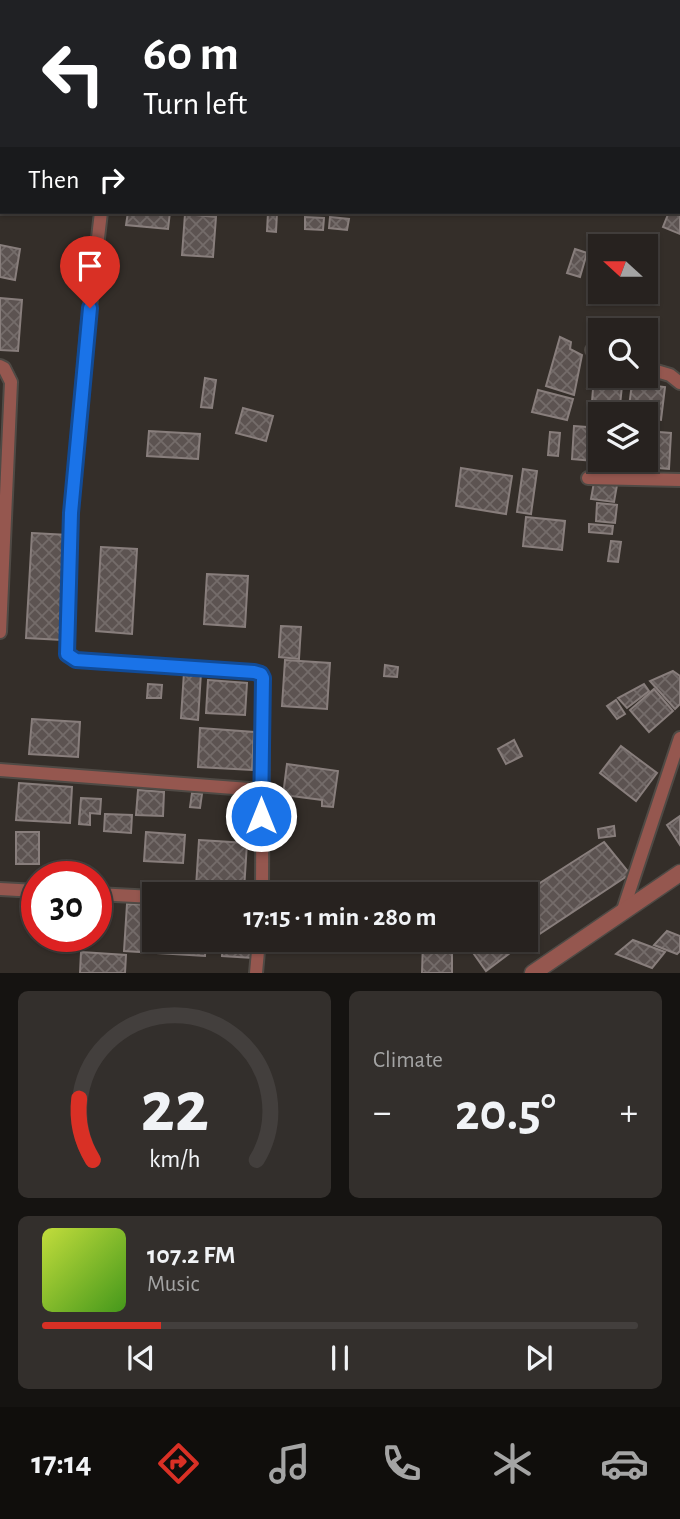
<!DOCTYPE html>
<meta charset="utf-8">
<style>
:root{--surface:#27221f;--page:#332f2c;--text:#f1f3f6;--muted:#a4a4a4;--line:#433f3d;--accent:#d93025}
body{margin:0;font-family:"Alegreya Sans",sans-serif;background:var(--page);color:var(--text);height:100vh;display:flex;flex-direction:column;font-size:26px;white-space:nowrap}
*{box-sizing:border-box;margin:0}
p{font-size:23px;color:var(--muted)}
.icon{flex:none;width:38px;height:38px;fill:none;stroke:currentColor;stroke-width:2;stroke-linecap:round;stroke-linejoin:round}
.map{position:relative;height:973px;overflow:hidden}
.sheet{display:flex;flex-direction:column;gap:18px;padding:18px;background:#151311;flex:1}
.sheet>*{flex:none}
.hud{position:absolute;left:0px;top:0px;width:681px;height:214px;box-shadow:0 2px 5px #0004,0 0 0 2px var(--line);background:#202124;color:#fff;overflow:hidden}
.needle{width:46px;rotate:291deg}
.fabs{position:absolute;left:588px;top:234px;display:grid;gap:14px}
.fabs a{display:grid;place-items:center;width:70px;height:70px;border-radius:0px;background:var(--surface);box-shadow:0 2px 5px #0004,0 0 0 2px var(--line);font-size:35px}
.speed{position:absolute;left:21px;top:861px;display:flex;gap:14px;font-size:35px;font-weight:700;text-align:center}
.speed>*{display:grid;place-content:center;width:91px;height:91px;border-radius:50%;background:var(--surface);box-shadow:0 2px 5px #0004,0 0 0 2px var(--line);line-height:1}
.speed .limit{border:10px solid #d22;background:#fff;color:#111}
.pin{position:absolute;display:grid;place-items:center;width:60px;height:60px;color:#fff;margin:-72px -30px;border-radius:50% 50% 50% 0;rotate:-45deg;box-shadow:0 0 7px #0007}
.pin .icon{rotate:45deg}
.me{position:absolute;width:77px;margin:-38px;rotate:0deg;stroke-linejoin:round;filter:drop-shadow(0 0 5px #0008)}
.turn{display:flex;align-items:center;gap:24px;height:147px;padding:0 28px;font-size:32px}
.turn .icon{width:91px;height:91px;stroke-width:2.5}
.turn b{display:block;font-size:49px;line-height:60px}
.then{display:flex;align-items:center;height:66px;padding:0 28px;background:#0003;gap:14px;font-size:26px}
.big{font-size:52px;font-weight:700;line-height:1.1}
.sheet .widget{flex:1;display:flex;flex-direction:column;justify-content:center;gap:10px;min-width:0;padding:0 24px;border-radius:10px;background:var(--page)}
.sheet .dial{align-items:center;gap:0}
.dial svg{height:182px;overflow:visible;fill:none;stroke:var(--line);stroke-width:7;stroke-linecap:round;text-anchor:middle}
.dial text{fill:var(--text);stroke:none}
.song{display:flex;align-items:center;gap:21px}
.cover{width:84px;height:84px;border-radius:10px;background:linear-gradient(135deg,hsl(70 70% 55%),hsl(100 70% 35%))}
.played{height:7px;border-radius:4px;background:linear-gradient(90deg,var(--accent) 20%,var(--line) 20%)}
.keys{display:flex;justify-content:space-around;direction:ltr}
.heat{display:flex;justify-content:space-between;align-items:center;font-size:38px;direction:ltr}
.sheet .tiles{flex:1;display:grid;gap:18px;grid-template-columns:1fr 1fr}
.widget:last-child{grid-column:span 2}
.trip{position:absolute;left:142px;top:882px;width:396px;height:70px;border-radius:0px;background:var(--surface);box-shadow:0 2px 5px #0004,0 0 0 2px var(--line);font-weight:700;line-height:70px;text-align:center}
.dock{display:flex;height:112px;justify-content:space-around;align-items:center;background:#100e0c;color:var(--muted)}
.dock .icon{width:49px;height:49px}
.dock .on{color:var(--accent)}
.dock b{font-size:32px;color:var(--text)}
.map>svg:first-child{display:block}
.building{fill:url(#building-cross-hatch);stroke:#887e7c;stroke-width:2}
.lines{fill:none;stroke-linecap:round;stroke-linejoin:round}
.minor-casing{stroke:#4f4a45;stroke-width:16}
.tertiary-casing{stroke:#4f4a45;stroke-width:19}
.minor{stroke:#95574f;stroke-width:12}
.tertiary{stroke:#95574f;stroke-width:16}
.route-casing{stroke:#114b97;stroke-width:18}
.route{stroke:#1a73e8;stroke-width:12}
</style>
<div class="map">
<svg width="680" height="973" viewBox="0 0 680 973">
<defs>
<pattern id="building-cross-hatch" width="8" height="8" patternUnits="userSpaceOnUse" patternTransform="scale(1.75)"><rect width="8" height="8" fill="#5c5351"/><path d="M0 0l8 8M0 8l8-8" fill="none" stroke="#746c6a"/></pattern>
</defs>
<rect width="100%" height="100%" fill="#342e29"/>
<g class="building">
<path d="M 679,205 L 680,205 L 680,234 L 663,227 L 669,212 L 679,212 Z"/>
<path d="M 128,212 L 170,212 L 168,229 L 126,225 Z"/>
<path d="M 268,213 L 277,213 L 276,232 L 267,231 Z"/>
<path d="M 185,214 L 216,217 L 213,257 L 182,255 Z"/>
<path d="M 305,217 L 324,218 L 323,230 L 305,229 Z"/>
<path d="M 330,217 L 349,219 L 347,230 L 329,228 Z"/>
<path d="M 0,245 L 20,249 L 15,280 L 0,277 Z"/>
<path d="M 575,249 L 587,253 L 580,277 L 567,273 Z"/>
<path d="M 0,298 L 22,300 L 18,351 L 0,350 Z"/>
<path d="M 560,337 L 571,342 L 570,349 L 582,355 L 574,395 L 546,386 Z"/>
<path d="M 591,362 L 600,364 L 600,376 L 623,376 L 619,415 L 591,414 L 593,389 L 587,388 Z"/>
<path d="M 205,378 L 216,380 L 212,408 L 201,407 Z"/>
<path d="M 632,383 L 665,387 L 661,420 L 646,418 L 646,415 L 628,415 Z"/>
<path d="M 538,390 L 573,399 L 567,420 L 532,412 Z"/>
<path d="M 243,408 L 273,416 L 266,441 L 236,433 Z"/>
<path d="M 574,426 L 600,428 L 600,446 L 595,446 L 594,461 L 572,459 Z"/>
<path d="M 149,431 L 200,434 L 198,459 L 147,456 Z"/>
<path d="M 646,431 L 671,433 L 669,469 L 634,466 L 634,460 L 646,460 Z"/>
<path d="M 550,432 L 560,433 L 558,456 L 548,455 Z"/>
<path d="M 461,468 L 512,476 L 506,514 L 456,506 Z"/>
<path d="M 523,469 L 537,471 L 531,514 L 517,512 Z"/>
<path d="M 594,482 L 617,485 L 614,502 L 591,499 Z"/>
<path d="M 597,503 L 617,505 L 615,523 L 596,521 Z"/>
<path d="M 526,517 L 565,521 L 562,550 L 523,546 Z"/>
<path d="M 589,524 L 613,526 L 612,534 L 589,532 Z"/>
<path d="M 32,533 L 68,535 L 62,640 L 26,638 Z"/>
<path d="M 611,541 L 621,542 L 618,562 L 608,561 Z"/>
<path d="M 101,547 L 137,549 L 132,634 L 96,631 Z"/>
<path d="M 207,574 L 248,576 L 245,627 L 204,624 Z"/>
<path d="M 281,626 L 301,627 L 299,659 L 279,657 Z"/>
<path d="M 285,660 L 330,663 L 327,709 L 282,706 Z"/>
<path d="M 385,665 L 398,667 L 397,677 L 384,676 Z"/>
<path d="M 673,671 L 680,676 L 680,704 L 675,709 L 650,681 Z"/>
<path d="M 184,672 L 201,673 L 198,720 L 181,718 Z"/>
<path d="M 208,680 L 247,683 L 245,715 L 206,713 Z"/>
<path d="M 148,684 L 162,685 L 161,698 L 147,698 Z"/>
<path d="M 644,684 L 649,691 L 627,708 L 618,698 Z"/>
<path d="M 654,689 L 673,711 L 649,732 L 630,710 Z"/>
<path d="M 616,700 L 625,714 L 617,719 L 607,706 Z"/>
<path d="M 32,719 L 80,722 L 78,757 L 29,754 Z"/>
<path d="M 200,728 L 254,732 L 252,770 L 198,767 Z"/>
<path d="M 514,740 L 522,756 L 506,764 L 498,749 Z"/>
<path d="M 621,746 L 657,773 L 636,801 L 600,773 Z"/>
<path d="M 287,764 L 338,771 L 333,807 L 322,806 L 322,800 L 283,795 Z"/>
<path d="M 19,783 L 72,787 L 70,823 L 16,820 Z"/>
<path d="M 138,790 L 164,792 L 163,816 L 136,815 Z"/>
<path d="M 192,793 L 202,794 L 200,808 L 190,807 Z"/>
<path d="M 81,798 L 101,799 L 100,814 L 90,813 L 90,825 L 79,824 Z"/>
<path d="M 105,814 L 132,815 L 131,833 L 104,831 Z"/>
<path d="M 680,816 L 680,845 L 667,825 Z"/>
<path d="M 614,826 L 615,836 L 599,838 L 598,829 Z"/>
<rect x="16" y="832" width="23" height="32"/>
<path d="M 146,832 L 185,835 L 183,863 L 144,861 Z"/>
<path d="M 199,840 L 247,843 L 244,890 L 196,887 Z"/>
<path d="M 604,842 L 630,874 L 535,937 L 529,890 Z"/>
<path d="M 273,882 L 311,885 L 310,894 L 272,894 Z"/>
<path d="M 127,904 L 154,905 L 154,940 L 206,940 L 205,956 L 124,951 Z"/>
<path d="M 525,931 L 530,938 L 486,971 L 464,940 L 525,940 Z"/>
<path d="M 667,931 L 680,936 L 680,951 L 677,954 L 654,945 Z"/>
<path d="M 223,940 L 254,940 L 253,958 L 222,956 Z"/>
<path d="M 281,940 L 331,940 L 330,953 L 315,952 L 316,943 Z"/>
<path d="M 423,940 L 452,940 L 452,973 L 422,973 Z"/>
<path d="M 633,940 L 665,952 L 652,968 L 616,954 Z"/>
<path d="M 81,952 L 126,955 L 125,973 L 80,973 Z"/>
</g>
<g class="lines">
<defs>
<g id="minor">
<path d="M 101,212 L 87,333 L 71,513 L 67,655 L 76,660 L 254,672 L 261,674 L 263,678 L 262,894"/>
<path d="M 592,350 L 600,353"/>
<path d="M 0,366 L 4,368 L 11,382 L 0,632"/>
<path d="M 646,368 L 670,375 L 680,383"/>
<path d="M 588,478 L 680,480"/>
<path d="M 0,770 L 261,790"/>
<path d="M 0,889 L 37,891"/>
<path d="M 96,894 L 154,897"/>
<path d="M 622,913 L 680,738"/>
<path d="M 256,973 L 259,940"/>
</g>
<path id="tertiary" d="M 533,973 L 680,873"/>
</defs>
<use href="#minor" class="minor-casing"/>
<use href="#tertiary" class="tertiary-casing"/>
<use href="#minor" class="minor"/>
<use href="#tertiary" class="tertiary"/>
</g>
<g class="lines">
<defs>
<path id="route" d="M 90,308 L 71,513 L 67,654 L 76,660 L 254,672 L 261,674 L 263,678 L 261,816"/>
</defs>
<use href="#route" class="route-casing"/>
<use href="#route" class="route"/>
</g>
</svg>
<div class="fabs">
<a><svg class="needle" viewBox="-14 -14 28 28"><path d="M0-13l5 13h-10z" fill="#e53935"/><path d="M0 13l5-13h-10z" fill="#a4a4a4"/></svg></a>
<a><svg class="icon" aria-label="search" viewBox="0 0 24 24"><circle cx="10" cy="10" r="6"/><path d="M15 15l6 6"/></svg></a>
<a><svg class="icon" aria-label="layers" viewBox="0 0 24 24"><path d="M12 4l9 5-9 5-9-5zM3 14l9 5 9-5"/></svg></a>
</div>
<div class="speed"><div class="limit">30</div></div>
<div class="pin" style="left:90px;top:308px;background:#d93025"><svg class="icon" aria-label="arrive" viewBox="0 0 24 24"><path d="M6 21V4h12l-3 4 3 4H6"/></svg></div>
<svg class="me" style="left:261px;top:816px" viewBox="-20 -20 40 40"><circle r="17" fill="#1a73e8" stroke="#fff" stroke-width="3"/><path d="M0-11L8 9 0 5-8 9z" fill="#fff"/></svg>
<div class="trip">17:15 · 1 min · 280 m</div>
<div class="hud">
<div class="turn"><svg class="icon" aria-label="left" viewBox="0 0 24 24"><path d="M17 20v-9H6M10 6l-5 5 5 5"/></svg><div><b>60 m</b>Turn left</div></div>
<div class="then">Then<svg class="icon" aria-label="right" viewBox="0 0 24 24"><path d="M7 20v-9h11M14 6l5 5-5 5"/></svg></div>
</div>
</div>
<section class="sheet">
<div class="tiles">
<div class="widget dial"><svg viewBox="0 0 100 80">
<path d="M14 69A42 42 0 1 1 86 69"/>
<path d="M14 69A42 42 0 0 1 8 42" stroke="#d93025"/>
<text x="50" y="56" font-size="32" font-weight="700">22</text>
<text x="50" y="72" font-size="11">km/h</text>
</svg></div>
<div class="widget"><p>Climate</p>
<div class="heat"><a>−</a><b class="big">20.5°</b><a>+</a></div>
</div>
<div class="widget">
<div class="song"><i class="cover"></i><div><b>107.2 FM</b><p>Music</p></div></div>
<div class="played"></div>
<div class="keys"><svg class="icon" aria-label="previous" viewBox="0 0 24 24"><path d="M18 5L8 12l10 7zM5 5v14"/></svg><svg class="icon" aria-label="pause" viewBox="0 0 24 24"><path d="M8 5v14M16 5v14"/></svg><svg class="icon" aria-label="next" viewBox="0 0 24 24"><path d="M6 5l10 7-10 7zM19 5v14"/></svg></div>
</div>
</div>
</section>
<nav class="dock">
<b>17:14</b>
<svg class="icon on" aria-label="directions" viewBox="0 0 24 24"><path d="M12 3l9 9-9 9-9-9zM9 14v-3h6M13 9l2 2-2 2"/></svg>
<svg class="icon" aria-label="music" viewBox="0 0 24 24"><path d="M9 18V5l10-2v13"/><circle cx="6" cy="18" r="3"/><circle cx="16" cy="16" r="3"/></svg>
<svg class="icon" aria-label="phone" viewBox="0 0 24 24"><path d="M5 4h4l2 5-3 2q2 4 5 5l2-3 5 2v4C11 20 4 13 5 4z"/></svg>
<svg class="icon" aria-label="climate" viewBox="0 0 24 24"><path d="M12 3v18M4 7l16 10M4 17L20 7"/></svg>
<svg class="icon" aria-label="car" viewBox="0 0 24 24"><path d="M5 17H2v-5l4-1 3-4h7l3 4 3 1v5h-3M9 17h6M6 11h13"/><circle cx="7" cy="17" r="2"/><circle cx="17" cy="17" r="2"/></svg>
</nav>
